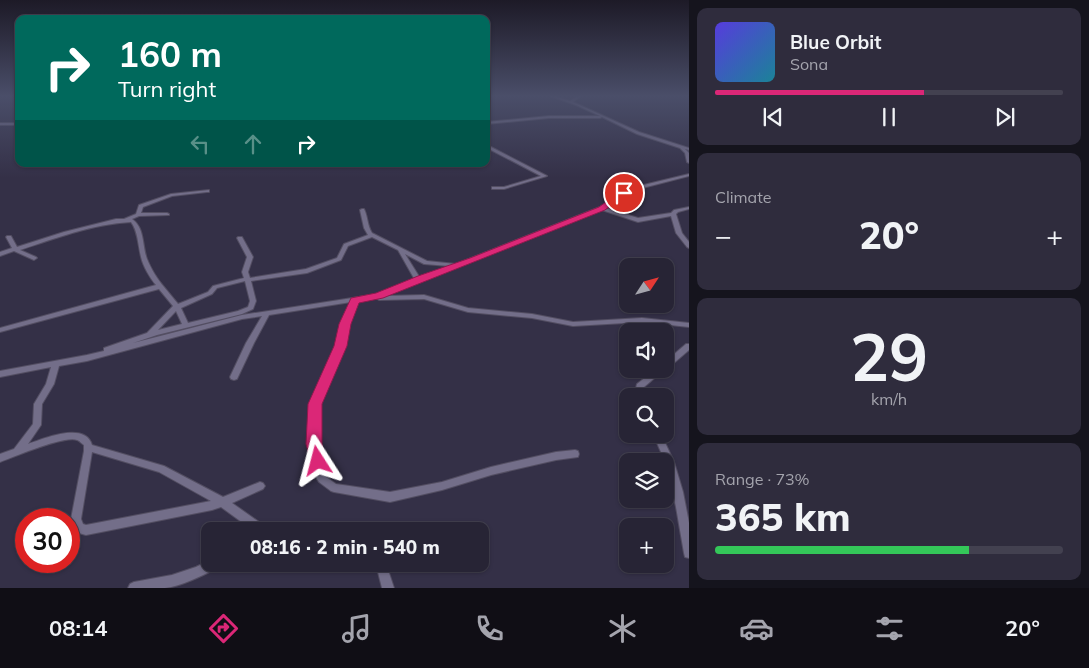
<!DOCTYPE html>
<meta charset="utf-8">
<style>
:root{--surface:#272435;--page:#2f2c3d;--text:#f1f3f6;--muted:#a4a4ad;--line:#434150;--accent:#db2777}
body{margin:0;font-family:Mulish,sans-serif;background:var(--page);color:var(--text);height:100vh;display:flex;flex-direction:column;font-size:19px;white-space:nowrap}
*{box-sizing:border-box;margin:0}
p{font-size:16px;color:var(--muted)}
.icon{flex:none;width:28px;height:28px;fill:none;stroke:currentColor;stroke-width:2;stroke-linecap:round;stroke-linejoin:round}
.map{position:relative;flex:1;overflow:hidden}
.details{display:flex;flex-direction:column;gap:8px;padding:8px;background:#15141d;width:400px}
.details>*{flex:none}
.top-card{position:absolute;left:15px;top:15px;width:475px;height:152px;border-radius:10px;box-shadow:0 1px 4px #0004,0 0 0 1px var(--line);background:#00695c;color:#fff;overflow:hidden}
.needle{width:32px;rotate:54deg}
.buttons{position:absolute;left:619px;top:258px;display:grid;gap:10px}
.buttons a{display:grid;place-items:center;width:55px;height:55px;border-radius:10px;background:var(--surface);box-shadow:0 1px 4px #0004,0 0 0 1px var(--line);font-size:25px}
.speed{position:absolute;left:15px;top:508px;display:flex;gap:10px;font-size:25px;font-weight:700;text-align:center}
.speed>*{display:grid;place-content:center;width:65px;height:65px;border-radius:50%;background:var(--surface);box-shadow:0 1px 4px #0004,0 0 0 1px var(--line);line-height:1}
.speed .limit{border:8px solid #d22;background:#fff;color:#111}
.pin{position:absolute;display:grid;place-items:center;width:42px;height:42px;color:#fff;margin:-21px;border:2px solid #fff;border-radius:50%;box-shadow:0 1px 5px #0007}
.me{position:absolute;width:55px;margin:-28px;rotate:351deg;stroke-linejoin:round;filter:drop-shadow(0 0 4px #0008)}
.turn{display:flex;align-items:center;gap:18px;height:105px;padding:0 20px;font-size:22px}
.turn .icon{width:65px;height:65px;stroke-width:2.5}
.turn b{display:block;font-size:35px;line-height:42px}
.lanes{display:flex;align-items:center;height:48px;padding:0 20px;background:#0003;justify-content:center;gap:25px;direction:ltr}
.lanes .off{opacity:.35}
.big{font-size:38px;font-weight:800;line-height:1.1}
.details .card{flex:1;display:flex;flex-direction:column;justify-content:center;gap:8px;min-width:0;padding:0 18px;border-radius:10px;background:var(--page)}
.details .dial{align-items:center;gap:0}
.dial b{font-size:65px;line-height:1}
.song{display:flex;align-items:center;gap:15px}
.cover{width:60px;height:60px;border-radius:8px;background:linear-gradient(135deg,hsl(250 70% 55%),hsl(190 70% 35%))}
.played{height:5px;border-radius:2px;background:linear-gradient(90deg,var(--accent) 60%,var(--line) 60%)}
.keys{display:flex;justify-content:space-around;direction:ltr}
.heat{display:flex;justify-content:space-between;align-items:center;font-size:28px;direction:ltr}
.charge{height:8px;border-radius:4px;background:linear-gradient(90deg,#34c759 73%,var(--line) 0)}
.trip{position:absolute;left:201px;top:522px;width:288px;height:50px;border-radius:10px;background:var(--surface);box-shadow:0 1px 4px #0004,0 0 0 1px var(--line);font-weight:800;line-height:50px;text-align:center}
.dock{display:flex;height:80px;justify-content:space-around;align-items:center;background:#100e15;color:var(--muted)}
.dock .icon{width:35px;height:35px}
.dock .current{color:var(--accent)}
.dock b{font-size:22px;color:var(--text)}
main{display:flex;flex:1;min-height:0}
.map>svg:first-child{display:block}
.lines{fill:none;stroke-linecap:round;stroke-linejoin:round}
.street-casing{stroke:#534e62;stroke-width:2}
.street{fill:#736e89;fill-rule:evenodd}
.route{fill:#db2777;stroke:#8e194d}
</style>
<main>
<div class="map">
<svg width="689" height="588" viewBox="0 0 689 588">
<rect width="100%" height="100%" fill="#343047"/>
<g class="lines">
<defs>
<g id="street">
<path d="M 550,96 L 554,96 L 570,101 L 578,96 L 581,96 L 573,102 L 639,132 L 689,148 L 689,150 L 685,149 L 689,153 L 689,163 L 687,162 L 685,153 L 680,148 L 637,134 L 602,117 L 600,118 L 549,118 L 486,124 L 486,122 L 549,116 L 600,116 L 576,105 Z"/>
<rect x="0" y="123" width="19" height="2"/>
<path d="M 489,147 L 491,147 L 547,176 L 504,189 L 492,189 L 492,187 L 504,187 L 541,176 L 489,149 Z"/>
<path d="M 689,174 L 689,176 L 631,191 L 606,208 L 638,218 L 671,213 L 674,210 L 689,207 L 689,209 L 678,212 L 676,214 L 682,233 L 689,242 L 689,248 L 687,247 L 676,233 L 671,216 L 638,222 L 602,210 L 385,296 L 424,295 L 468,308 L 532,314 L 573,322 L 642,318 L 689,323 L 689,327 L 642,322 L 573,326 L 532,318 L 468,312 L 424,299 L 379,300 L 376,298 L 358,301 L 348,324 L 345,346 L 319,404 L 318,444 L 326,477 L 336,484 L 390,492 L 442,482 L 491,467 L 556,452 L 575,450 L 578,451 L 579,454 L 578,457 L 556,460 L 491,475 L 442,490 L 390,502 L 334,492 L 331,491 L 319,482 L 317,479 L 310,444 L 311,404 L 337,346 L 342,324 L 351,302 L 269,315 L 254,343 L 237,379 L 234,380 L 231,379 L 230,377 L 246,343 L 262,316 L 242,319 L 87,361 L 59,366 L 54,384 L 42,404 L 41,425 L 28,444 C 43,439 85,421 92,445 L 164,466 L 223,497 L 260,482 L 263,483 L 265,486 L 263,489 L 232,503 L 266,527 L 267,531 L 254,531 L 221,507 L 212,510 L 86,535 L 75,532 L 71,519 L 84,451 L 84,445 C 82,444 79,440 77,440 C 65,435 14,457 0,462 L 0,454 L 14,449 L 33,424 L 34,404 L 46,384 L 51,367 L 0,377 L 0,371 L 87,355 L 104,351 L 104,348 L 147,333 L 173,306 L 159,289 L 0,332 L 0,328 L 156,285 C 150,278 143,266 141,257 C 138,245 138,231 131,222 C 93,224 56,238 20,250 L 36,257 L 37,258 L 34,260 L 14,251 L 0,256 L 0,252 L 12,248 L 6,237 L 7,236 L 11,236 L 17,247 L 64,232 L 116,219 L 124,219 L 136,214 L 139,205 L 171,194 L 209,190 L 209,192 L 207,192 L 172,196 L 143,207 L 141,213 L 167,213 L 169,214 L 169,215 L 139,216 L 132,219 C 145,228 142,246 147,259 C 151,269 158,280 164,287 L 178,304 L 208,292 L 213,286 L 244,278 L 242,272 L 247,257 L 237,238 L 238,237 L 242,237 L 253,257 L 248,272 L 250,278 L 306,269 L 337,258 L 344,244 L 368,235 L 364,228 L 360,210 L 362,209 L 364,209 C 368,217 367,225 372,233 L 427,261 L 456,264 L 600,207 L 627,189 ZM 372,237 L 398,250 L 415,280 L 378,294 L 242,315 L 133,343 L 157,335 L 242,314 L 253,309 L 256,301 L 251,281 L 307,273 L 341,260 L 348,246 ZM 405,254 L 424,264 L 449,266 L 420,278 ZM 245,281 L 250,301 L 248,307 L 238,311 L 188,323 L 181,308 L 212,294 L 217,288 ZM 176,311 L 182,324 L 158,330 ZM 92,452 L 159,472 L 211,501 L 86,525 L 83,524 L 81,519 Z"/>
<path d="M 686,344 L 689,344 L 689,350 L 668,368 L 665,369 L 665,362 Z"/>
<path d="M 656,369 L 665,369 L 644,387 L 642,396 L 634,396 L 637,384 Z"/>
<path d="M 653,434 L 661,434 L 674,462 L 683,492 L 689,523 L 689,558 L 685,557 L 684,553 L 676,507 L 669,477 L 665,461 Z"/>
<path d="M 210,560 L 210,564 L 218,564 L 217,568 C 202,576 181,586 165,588 C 153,588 140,588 128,588 L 130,584 L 134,582 L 172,575 L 196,567 Z"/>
<path d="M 376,564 L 386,564 L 394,588 L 382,588 Z"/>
</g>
</defs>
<use href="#street" class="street-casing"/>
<use href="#street" class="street"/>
</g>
<linearGradient id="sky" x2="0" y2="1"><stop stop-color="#1d1a27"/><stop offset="0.54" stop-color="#4a4e69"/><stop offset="1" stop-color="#4a4e69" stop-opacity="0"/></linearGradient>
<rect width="689" height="178" fill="url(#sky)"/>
<path class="route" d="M 621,191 L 628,193 L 605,210 L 383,298 L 359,303 L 351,324 L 347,346 L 322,404 L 322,444 L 326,461 L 324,466 L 318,468 L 312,466 L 306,444 L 308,404 L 334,346 L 339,324 L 351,298 L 376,293 L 418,276 L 470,258 L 599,207 Z"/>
</svg>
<div class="buttons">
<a><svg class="needle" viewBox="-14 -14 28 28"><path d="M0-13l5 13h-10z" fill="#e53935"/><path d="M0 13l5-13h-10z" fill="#a4a4ad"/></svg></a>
<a><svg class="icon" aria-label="sound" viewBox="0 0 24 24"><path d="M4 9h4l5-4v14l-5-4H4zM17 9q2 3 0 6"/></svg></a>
<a><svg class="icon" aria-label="search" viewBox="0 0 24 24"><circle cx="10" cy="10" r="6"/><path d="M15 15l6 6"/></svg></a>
<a><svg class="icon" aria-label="layers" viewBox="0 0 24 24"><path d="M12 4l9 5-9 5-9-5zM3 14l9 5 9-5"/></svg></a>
<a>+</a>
</div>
<div class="speed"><div class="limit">30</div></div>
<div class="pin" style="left:624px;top:193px;background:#d93025"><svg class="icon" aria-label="arrive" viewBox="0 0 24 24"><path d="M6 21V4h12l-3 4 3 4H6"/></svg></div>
<svg class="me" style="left:318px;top:461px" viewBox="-20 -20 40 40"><path d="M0-17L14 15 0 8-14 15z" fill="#db2777" stroke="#fff" stroke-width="4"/></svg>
<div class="trip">08:16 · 2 min · 540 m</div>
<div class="top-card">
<div class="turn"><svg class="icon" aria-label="right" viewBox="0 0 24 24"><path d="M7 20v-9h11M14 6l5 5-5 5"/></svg><div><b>160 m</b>Turn right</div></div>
<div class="lanes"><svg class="icon off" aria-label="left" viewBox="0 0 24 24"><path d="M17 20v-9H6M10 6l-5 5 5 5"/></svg><svg class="icon off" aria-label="ahead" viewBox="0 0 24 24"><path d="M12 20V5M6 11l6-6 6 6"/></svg><svg class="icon" aria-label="right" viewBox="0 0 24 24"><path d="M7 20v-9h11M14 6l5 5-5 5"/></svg></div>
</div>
</div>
<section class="details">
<div class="card">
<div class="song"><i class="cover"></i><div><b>Blue Orbit</b><p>Sona</p></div></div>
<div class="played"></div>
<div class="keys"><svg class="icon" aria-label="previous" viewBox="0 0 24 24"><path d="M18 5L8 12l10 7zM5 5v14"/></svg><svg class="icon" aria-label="pause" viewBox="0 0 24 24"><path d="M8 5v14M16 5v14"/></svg><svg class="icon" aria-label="next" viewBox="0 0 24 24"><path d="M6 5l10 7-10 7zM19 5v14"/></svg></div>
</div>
<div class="card"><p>Climate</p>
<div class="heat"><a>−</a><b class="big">20°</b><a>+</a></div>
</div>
<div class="card dial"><b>29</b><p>km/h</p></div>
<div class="card"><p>Range · 73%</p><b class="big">365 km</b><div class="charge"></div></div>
</section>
</main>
<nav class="dock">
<b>08:14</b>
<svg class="icon current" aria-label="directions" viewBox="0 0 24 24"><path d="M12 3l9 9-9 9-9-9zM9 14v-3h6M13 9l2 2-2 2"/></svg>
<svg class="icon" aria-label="music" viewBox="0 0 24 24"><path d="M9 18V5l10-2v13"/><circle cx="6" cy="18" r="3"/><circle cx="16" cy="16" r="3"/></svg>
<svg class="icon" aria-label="phone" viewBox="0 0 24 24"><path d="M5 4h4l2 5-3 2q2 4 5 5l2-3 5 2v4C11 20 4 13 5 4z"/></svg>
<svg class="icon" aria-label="climate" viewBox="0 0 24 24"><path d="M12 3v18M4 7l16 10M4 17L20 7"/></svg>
<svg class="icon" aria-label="car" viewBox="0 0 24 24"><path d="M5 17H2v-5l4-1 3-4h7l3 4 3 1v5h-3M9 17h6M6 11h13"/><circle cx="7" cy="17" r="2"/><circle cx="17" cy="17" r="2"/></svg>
<svg class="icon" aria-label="filters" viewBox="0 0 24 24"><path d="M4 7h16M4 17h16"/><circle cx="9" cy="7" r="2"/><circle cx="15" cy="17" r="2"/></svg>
<b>20°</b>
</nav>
